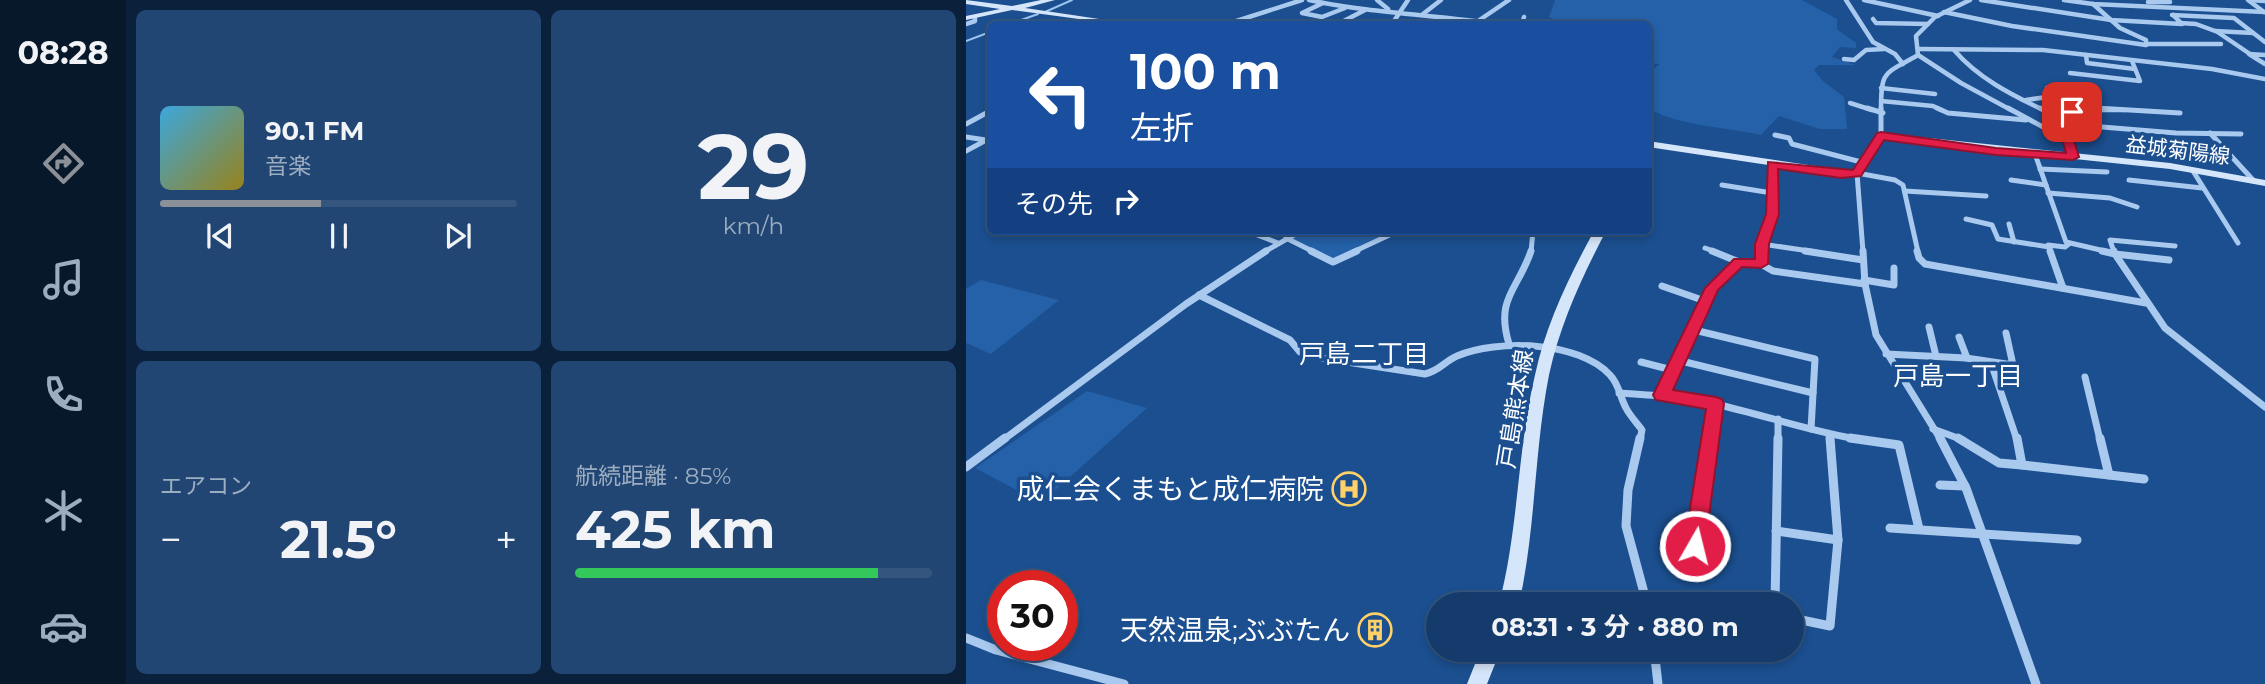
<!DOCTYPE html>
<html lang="ja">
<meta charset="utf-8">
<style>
:root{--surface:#143b6b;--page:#214673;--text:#f1f3f6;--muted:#9dadc1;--line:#33557e;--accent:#8c9099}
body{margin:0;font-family:Montserrat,"Noto Sans JP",sans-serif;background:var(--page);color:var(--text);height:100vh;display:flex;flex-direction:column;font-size:26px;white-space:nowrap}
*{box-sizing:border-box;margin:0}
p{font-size:23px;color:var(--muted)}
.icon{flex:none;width:38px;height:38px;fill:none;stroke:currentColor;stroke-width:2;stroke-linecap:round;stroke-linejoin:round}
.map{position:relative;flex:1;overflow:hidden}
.details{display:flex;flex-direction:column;gap:10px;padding:10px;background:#0b203b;width:840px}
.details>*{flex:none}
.hud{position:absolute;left:21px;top:21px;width:665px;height:214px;border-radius:10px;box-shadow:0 4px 10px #0003,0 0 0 2px var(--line);background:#1a4fa0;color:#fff;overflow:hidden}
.speed{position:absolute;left:21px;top:570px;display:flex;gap:14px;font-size:35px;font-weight:700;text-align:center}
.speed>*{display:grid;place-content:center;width:91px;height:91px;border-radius:50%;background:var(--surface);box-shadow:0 4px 10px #0003,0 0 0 2px var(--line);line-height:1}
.speed .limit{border:10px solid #d22;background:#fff;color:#111}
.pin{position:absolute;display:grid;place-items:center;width:60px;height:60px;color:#fff;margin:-30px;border-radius:14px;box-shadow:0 4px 10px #0006}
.me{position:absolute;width:77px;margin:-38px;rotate:8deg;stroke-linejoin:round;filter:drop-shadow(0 0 5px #0008)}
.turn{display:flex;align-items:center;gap:24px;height:147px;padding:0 28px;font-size:32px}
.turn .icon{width:91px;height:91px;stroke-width:2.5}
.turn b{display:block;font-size:49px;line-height:60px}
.then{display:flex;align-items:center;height:66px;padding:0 28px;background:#0003;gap:14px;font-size:26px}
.big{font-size:52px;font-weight:700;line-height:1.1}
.details .widget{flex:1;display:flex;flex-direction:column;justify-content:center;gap:10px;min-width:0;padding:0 24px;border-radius:10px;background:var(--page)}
.details .dial{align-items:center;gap:0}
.dial b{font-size:91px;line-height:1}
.song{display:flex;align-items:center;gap:21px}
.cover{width:84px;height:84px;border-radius:10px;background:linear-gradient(135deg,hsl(200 70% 55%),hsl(50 70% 35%))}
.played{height:7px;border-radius:4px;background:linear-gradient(90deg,var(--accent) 45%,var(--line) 45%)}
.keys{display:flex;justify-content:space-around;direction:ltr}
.heat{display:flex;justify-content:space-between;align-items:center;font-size:38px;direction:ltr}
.charge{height:10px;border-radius:5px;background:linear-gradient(90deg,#34c759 85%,var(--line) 0)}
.details .tiles{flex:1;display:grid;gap:10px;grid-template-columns:repeat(2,1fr)}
.trip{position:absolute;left:460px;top:592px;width:378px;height:70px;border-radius:35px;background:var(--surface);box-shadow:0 4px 10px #0003,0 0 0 2px var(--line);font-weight:700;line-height:70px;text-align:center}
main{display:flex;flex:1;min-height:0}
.tab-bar{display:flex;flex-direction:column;width:126px;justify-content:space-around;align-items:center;background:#08182b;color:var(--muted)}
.tab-bar .icon{width:49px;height:49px}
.tab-bar .active{color:var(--accent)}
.tab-bar b{font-size:32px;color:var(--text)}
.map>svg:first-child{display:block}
.green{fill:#2461a8}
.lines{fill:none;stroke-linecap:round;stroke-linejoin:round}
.stream{stroke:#9cc4f0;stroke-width:2}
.minor-far3{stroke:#a9c9ee;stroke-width:4.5}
.minor-far2{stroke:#a9c9ee;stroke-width:5}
.minor-far1{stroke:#a9c9ee;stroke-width:7}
.minor{stroke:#a9c9ee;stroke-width:9}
.secondary{fill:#d6e6fa;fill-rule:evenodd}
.route{fill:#e11d48;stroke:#92132f;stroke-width:2}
.labels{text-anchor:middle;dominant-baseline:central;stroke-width:7;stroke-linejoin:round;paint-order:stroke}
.far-street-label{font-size:21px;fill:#fff;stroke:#1b4f8f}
.street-label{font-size:24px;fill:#fff;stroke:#1b4f8f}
.neighbourhood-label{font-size:26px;fill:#fff;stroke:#1b4f8f}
.near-poi-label{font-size:28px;fill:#fff;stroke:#1b4f8f;text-anchor:end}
</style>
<main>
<nav class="tab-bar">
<b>08:28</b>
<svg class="icon active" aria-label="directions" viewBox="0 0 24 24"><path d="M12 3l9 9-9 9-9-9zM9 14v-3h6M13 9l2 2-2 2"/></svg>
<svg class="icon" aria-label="music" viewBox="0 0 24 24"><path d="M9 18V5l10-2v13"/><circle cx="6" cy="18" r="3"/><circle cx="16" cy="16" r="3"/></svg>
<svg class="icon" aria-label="phone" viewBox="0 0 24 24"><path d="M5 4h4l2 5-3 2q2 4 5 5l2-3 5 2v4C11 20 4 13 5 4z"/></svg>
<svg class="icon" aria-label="climate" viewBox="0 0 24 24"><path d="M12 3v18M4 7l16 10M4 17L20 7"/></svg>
<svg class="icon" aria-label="car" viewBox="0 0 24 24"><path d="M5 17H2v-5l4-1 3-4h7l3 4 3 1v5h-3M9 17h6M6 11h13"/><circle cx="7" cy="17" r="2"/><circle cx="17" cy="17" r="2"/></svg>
</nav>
<section class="details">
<div class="tiles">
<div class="widget">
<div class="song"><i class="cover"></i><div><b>90.1 FM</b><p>音楽</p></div></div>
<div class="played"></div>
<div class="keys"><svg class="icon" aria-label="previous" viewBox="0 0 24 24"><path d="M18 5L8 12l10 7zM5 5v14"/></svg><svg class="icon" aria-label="pause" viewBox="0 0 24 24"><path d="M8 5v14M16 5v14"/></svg><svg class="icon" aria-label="next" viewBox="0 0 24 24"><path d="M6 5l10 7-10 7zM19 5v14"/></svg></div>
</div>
<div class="widget dial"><b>29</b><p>km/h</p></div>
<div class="widget"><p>エアコン</p>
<div class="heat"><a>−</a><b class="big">21.5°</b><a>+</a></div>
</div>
<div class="widget"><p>航続距離 · 85%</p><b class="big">425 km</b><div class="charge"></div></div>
</div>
</section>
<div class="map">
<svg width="1299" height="684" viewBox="0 0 1299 684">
<rect width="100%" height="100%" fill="#1b4f8f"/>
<g class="green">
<path d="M 589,0 L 836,0 L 871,19 L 871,29 L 890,43 L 890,48 L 874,47 L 866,57 L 890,65 L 853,65 L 848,70 L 857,81 L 878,97 L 881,129 L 854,129 L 813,116 L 795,135 C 764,128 707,125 683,108 L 683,72 L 694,64 L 683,63 L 682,24 L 596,24 L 583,17 Z"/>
<path d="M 335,231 L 432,231 L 372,261 L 320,238 Z"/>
<path d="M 15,280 L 93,300 L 25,354 L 0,343 L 0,289 Z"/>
<path d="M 121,391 L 181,408 L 75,503 L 9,468 Z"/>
</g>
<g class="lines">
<g class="stream">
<path d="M 79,12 L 106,0"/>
<path d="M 44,24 L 72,14"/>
<path d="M 0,41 L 24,32"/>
</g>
<g class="minor-far3">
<path d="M 343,0 C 404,13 468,15 530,24"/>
<path d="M 411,0 L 422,9"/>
<path d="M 880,0 L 907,42 L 929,54 L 937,64"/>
<path d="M 898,0 L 972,16"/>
<path d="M 1015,0 L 1145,20 L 1216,24 L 1207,15"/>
<path d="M 1098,0 L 1127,4 L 1299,12"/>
<path d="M 1282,0 L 1298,12"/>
<path d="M 1283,0 L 1299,1"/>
<path d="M 1182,2 L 1204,2"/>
<path d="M 357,3 L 336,13 L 356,17 L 379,8"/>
<path d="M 1127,4 L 1154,28 L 1180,40 L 1180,45"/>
<path d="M 978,12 L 1046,26 L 1180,45"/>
<path d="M 457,14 L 475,0"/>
<path d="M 1206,15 L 1268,18 L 1299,42"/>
<path d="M 907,19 L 910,23 L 962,24"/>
<path d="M 512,21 L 543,0"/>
<path d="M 1214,23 L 1230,24 L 1249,31 L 1287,33"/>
<path d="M 0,24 L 9,21 L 9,17"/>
<path d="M 261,24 L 336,0"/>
<path d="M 372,24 L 399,10"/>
<path d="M 426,24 L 442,0"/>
<path d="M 540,24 L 556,24 L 558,17"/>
<path d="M 1250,31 L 1284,54"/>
<path d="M 1181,44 L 1255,44"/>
<path d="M 953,49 L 1077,50 L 1246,69 L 1299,79"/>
<path d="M 988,50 C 1012,78 1044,94 1077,110"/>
<path d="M 952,55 L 995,83 L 1045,110"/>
<path d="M 1120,55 L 1121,63 L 1169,69"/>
<path d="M 1299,55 L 1283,54 L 1299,64"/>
<path d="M 878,59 L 888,60 L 900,50 L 918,49"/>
<path d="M 1104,73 L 1174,81 L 1166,61"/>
<path d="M 915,88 L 969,94"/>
<path d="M 1089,88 L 1081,88 L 1103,110"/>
<path d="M 1060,100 L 1088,96"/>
<path d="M 915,101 L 967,106 L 975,110"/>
<path d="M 884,103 L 906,110"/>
<path d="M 915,110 C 915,69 918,75 952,55 L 950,36 L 969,17 L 1004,0"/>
<path d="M 1119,110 L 1159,110"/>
</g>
<g class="minor-far2">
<path d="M 901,108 L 917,113"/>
<path d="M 915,108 L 915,136"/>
<path d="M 971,108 L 982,113 L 1060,120"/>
<path d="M 1042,108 L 1101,140"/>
<path d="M 1074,108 L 1100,121"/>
<path d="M 1101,108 L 1106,112"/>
<path d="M 1130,108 L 1214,113"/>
<path d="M 0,124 L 24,111"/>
<path d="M 1099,124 L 1210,133 L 1275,134"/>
<path d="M 1244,133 L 1288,181"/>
<path d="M 809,135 L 823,138 L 826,144 L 899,163"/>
<path d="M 0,137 L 20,140"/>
<path d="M 0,151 L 24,138"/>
<path d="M 1069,154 L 1100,242 L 1143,252"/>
<path d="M 1107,157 L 1098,127 L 1106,112 L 1130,108"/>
<path d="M 1074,169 L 1141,172"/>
<path d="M 1227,171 L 1272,243"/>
<path d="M 1045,180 L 1080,185"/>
<path d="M 1163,180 L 1236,188"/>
<path d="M 756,185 L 806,193"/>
<path d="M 939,191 L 1020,196"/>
<path d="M 1082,193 L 1144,198 L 1171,207"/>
<path d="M 1000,219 L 1026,225 L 1032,239 L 1083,247"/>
<path d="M 1043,224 L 1048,242"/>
<path d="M 281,231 L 312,243"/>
<path d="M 320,238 L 348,252"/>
<path d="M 796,244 L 850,252"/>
<path d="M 739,248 L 750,252"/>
<path d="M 298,252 L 335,231"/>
<path d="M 387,252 L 432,231"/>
<path d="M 565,252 L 567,231"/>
<path d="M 796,252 L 807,214 L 806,165"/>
<path d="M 897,252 L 891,173 L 929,180 L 937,185 L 952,252"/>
<path d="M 1085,252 L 1082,245 L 1099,247 L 1103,244"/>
<path d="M 1148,252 L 1144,240 L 1209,246"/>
</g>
<g class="minor-far1">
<path d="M 345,251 L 367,262 L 391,251"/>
<path d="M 746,251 L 773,262"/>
<path d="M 796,251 L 795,264 L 807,271 L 899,284"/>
<path d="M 839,251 L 897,260"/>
<path d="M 897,251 L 899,284 L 910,335 L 975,440"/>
<path d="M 951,251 L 953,258 L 959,264 L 1180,303"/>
<path d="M 1084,251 L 1097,288"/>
<path d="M 1136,251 L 1149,254 L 1199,328 L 1299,407"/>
<path d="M 1148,251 L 1149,254 L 1203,260"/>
<path d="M 898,280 L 928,285 L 928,268"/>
<path d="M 696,286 L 739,301"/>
<path d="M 233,295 L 324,340 L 334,352 L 355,358 L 459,374 C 473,371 479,361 491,356 C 531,339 613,341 644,375 C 653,384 654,397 660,408 C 664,416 671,423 676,430 L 674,440"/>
<path d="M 963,327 L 970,356"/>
<path d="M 724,329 L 849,359 L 845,429"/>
<path d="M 993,337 L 1001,358"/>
<path d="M 543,344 C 529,298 552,290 565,251"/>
<path d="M 920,354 L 1000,358 L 1047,365 L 1040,333"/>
<path d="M 711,360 L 847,393"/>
<path d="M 675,362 L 706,370"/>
<path d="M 1025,363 L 1051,440"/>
<path d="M 1119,377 L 1134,440"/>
<path d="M 653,393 C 685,395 717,397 749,404 C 798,415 846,432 896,440"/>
<path d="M 696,395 L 724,329 L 746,288 L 773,262 L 795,264"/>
<path d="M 967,429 L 997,440"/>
<path d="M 864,435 L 864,440"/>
<path d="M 37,440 L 220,304 L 300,251"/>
<path d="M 744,440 L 749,404"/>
<path d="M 812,440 L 812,419"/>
</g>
<g class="minor">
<path d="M 674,438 L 662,490 L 660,526 L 681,604"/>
<path d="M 884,438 L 933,445 L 953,529"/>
<path d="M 974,438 L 1000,488 L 1070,684"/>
<path d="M 992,438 L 1033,463 L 1056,465 L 1051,438"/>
<path d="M 1134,438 L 1143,475"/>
<path d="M 1056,465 L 1178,479"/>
<path d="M 0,467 L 39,438"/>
<path d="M 974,485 L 999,486"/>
<path d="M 924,528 L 1111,540"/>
<path d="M 810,531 L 872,540"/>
<path d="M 728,546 L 744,438"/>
<path d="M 809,604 L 812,438"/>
<path d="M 826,618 L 864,626 L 872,540 L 864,438"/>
<path d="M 0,638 L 30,650 L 158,684"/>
<path d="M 688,649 L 692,684"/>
</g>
<g class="secondary">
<path d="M 0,0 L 46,6 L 75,0 L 89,0 L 59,8 L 167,24 L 150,24 L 46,10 L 0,20 L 0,16 L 34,9 L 0,4 Z"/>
<path d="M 915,133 L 1204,163 L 1299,180 L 1299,186 L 1204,169 L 918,139 L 895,175 L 883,177 L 682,147 L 682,141 L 883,171 L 888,170 L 912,134 Z"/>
<path d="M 628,231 L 640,231 C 616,277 594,324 583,375 C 568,451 570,528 553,604 L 533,604 C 553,528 551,450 569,375 C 580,324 603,277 628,231 Z"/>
<path d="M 515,649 L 535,649 L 521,684 L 501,684 Z"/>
</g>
</g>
<path class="route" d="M 1103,110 L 1112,112 L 1104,127 L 1113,157 L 1107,160 L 1030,155 L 918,140 L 895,176 L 875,178 L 812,169 L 813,214 L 803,244 L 802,264 L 795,268 L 776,267 L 752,290 L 707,390 L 750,397 L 756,399 L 758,404 L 739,546 L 736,552 L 729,555 L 721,552 L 718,546 L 740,409 L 696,401 L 690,400 L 687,395 L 739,288 L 768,259 L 789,259 L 789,244 L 800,214 L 802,162 L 887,170 L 911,133 L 915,132 L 1030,148 L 1100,153 L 1093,127 Z"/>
<defs>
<symbol id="hospital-ring" viewBox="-11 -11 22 22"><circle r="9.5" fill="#1b4f8f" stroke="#ffd166" stroke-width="1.5"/><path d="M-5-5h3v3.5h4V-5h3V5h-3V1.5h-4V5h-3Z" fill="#ffd166"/></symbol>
<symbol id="building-ring" viewBox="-11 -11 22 22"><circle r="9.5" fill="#1b4f8f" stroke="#ffd166" stroke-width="1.5"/><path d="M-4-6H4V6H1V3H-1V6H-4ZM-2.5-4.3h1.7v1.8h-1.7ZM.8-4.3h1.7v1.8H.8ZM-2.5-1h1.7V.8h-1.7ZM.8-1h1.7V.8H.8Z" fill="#ffd166"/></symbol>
</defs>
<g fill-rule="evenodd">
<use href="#hospital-ring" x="364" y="470" width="38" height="38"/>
<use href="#building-ring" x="390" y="611" width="38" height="38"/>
</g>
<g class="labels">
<g class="far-street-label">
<text transform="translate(1212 150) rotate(7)">益城菊陽線</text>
</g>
<g class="street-label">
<text transform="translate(549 409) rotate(-81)">戸島熊本線</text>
</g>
<g class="neighbourhood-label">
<text x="398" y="354">戸島二丁目</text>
<text x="992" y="376">戸島一丁目</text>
</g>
<g class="near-poi-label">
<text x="358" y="489">成仁会くまもと成仁病院</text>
<text x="384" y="630">天然温泉;ぶぶたん</text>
</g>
</g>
</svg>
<div class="speed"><div class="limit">30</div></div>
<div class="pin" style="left:1106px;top:112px;background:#d93025"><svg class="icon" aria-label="arrive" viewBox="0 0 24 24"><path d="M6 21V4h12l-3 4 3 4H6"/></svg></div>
<svg class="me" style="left:729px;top:546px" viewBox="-20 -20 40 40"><circle r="17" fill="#e11d48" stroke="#fff" stroke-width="3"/><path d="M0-11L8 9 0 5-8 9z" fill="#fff"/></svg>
<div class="trip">08:31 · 3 分 · 880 m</div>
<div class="hud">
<div class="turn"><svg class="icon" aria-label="left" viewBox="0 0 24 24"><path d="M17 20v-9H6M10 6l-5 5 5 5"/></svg><div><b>100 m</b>左折</div></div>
<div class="then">その先<svg class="icon" aria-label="right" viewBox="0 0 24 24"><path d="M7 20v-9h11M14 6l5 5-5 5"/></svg></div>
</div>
</div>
</main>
